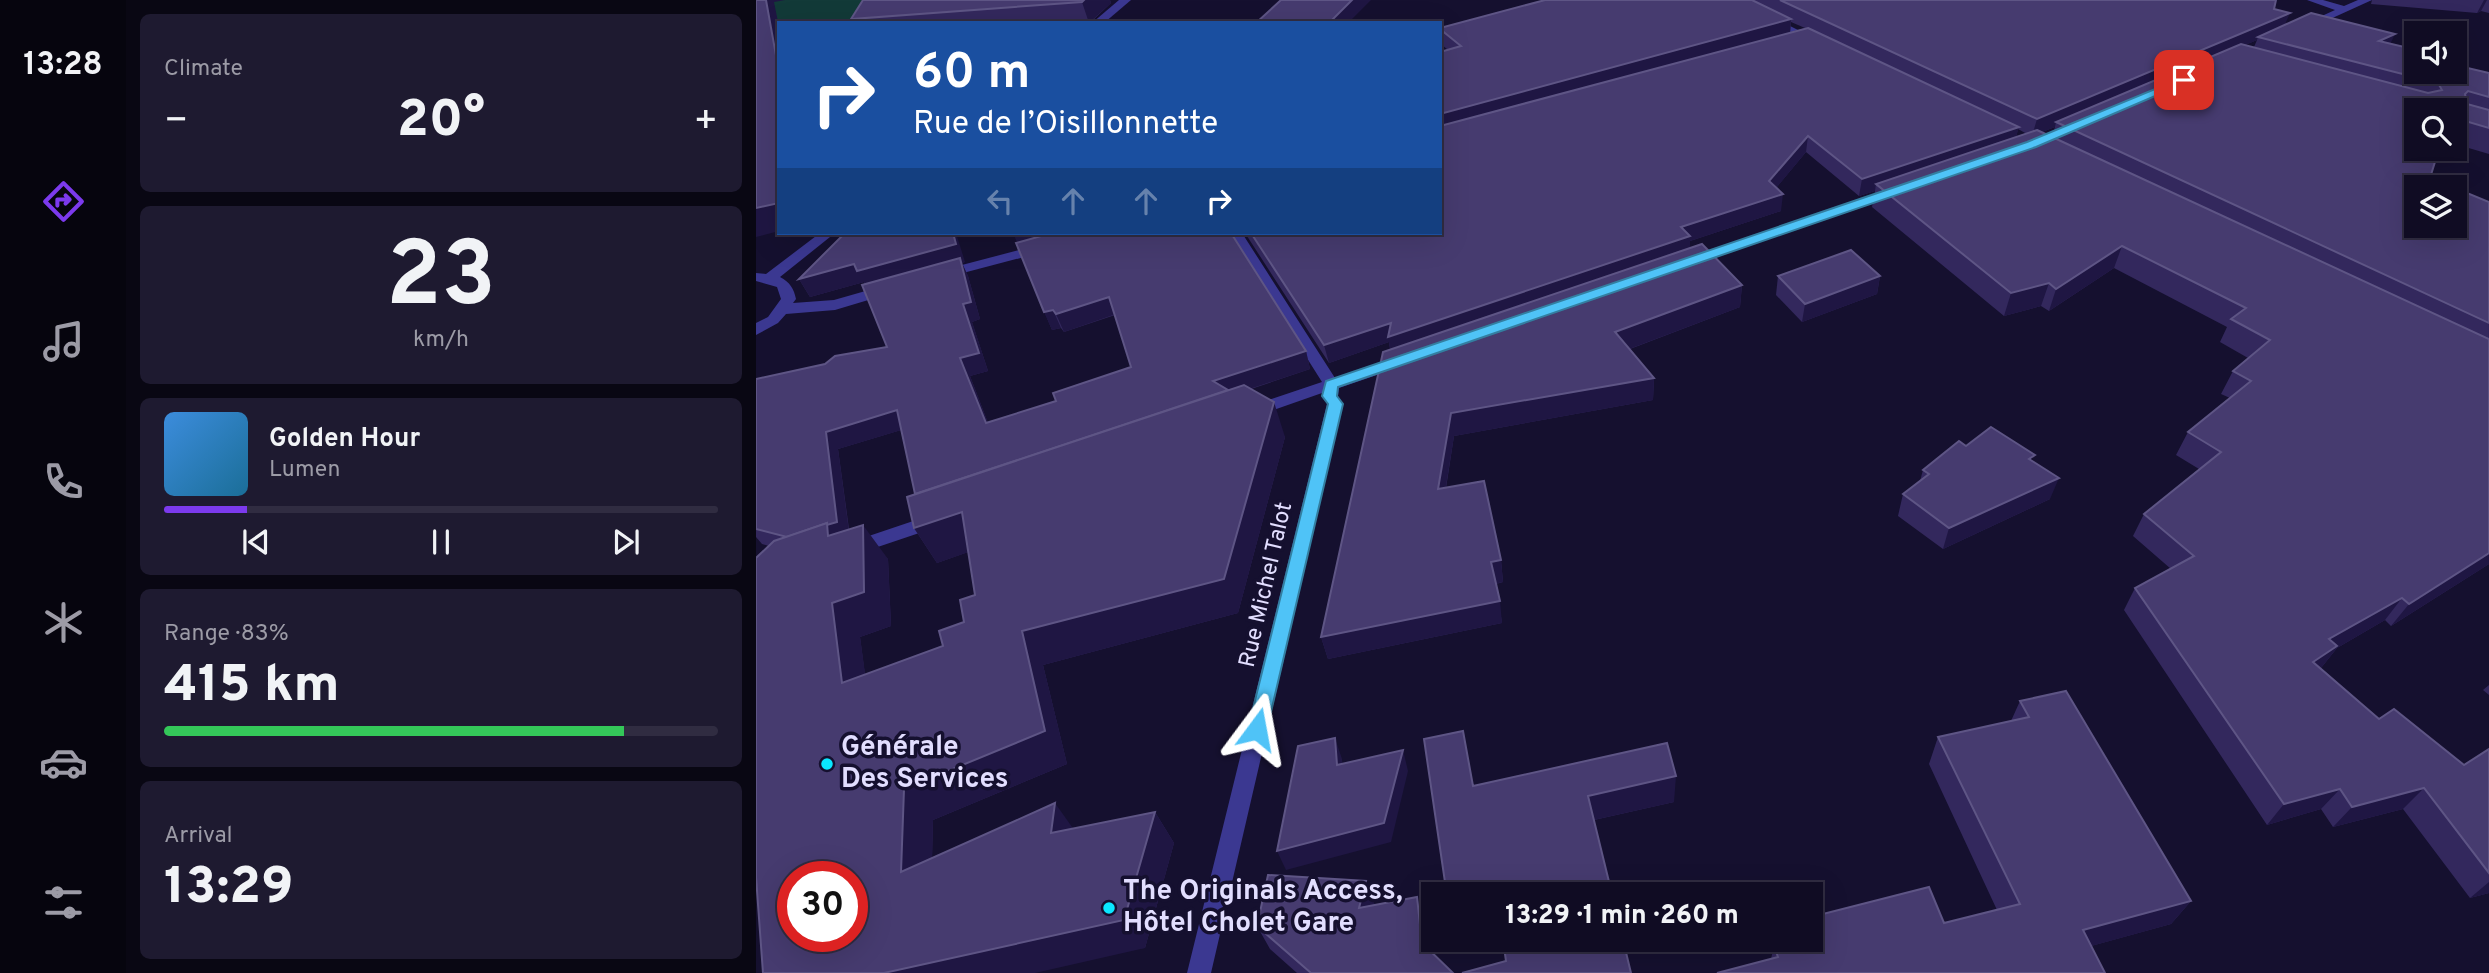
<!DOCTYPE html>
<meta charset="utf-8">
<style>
:root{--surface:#100c23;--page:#1e1a30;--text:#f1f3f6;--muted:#9c9ba6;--line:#302c41;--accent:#7c3aed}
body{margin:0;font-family:Overpass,sans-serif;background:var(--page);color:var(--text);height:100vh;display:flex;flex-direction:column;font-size:26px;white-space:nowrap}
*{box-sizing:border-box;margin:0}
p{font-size:23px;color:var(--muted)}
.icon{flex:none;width:38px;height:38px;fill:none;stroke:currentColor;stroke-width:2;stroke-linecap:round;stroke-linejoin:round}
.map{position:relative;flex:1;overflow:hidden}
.drawer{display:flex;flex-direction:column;gap:14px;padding:14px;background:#090713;width:630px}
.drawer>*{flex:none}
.hud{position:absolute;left:21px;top:21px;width:665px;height:214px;border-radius:0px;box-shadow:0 7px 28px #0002,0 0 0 2px var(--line);background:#1a4fa0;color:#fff;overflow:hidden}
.tools{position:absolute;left:1648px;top:21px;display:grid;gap:14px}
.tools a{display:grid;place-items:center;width:63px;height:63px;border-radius:0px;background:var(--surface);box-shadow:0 7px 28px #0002,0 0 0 2px var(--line);font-size:35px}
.speed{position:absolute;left:21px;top:861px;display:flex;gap:14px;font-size:35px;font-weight:700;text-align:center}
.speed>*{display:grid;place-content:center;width:91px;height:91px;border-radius:50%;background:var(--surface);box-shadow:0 7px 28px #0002,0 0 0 2px var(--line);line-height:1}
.speed .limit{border:10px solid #d22;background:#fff;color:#111}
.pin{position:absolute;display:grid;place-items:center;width:60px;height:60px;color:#fff;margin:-30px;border-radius:14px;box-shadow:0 4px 10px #0006}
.me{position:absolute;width:77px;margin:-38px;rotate:13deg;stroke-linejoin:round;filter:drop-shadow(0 0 5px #0008)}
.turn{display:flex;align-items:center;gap:24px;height:147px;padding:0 21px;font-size:32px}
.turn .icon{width:91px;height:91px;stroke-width:2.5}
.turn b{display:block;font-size:49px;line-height:60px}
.lanes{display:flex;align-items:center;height:66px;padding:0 21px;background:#0003;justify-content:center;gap:35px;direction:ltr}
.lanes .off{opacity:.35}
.big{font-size:52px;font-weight:800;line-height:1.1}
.drawer .card{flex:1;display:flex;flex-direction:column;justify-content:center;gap:10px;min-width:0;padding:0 24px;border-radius:10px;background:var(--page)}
.drawer .dial{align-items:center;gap:0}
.dial b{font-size:91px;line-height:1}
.song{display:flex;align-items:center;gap:21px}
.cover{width:84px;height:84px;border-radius:10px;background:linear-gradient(135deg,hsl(210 70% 55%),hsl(200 70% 35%))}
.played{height:7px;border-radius:4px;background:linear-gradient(90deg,var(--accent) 15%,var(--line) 15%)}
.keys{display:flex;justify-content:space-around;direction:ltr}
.heat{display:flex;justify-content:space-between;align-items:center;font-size:38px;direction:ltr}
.charge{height:10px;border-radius:5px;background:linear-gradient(90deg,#34c759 83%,var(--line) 0)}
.trip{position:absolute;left:665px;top:882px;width:402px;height:70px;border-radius:0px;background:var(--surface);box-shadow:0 7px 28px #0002,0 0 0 2px var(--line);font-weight:800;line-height:70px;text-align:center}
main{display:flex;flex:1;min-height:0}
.tabs{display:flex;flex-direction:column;width:126px;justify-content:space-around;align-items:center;background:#06050e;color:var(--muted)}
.tabs .icon{width:49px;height:49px}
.tabs .current{color:var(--accent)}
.tabs b{font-size:32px;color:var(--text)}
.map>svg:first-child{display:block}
.green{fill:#123a38}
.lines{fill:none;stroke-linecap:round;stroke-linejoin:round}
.minor{fill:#3b3891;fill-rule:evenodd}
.wall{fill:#33285d;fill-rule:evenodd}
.shaded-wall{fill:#1f1643}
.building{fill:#463b6f;stroke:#5e5585;stroke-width:2;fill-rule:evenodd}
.route{fill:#4fc3f7;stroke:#337fa1;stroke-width:2}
.poi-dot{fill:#0ae7ff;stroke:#15102f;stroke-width:2.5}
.labels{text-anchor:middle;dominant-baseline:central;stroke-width:7;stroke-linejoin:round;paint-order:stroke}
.street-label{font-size:23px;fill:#e2deff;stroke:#15102f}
.near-poi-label{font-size:28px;font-weight:bold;fill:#e2deff;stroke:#15102f;text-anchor:start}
</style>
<main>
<nav class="tabs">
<b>13:28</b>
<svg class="icon current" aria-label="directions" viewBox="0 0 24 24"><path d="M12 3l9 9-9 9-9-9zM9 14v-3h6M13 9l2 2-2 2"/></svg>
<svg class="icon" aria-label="music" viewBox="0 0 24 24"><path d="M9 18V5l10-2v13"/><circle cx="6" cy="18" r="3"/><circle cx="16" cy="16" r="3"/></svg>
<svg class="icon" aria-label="phone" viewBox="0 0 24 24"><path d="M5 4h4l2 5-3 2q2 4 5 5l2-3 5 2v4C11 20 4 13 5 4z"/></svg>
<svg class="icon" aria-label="climate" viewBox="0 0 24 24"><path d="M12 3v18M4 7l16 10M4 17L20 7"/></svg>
<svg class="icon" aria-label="car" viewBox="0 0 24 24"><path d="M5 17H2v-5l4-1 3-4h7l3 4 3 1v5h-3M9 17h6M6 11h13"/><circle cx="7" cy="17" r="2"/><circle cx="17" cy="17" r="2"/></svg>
<svg class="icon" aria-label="filters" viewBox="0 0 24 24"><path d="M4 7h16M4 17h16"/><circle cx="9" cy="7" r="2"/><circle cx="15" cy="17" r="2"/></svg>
</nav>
<section class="drawer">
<div class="card"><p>Climate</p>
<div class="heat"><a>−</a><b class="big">20°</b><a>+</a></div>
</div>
<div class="card dial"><b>23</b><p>km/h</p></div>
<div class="card">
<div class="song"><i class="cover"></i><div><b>Golden Hour</b><p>Lumen</p></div></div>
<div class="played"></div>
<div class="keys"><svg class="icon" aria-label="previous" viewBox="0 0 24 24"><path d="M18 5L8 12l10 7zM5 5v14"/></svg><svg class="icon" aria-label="pause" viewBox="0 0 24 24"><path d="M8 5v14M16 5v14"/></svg><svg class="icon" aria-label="next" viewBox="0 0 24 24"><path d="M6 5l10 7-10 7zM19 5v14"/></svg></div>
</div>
<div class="card"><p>Range · 83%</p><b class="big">415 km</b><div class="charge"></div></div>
<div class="card"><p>Arrival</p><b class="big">13:29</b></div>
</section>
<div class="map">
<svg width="1733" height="973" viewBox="0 0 1733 973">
<rect width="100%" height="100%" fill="#15102f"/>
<path class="green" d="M 0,0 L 211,0 L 85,23 L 23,23 L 23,32 Z"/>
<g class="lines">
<g class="minor">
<path d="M 363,0 L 375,0 L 348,23 L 336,23 Z"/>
<path d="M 969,0 L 982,0 L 1066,42 L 1056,44 Z"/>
<path d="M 1551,0 L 1567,0 L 1588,6 L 1602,0 L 1616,0 L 1550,30 L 1546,29 L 1546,25 L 1579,10 Z"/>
<path d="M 1137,188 L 1142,189 L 1142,195 L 940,264 L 930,264 L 928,261 L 930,258 Z"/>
<path d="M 64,233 L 79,233 L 24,277 C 34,282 38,289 40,299 L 37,303 L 78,300 L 134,284 L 141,289 L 139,292 L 79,310 L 30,314 L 22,323 L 0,335 L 0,323 L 12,317 L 25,299 L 21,287 L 0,281 L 0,273 L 10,274 Z"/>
<path d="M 472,233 L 486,233 L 579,378 L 644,356 L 652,361 L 650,365 L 583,388 L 582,396 L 587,404 L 455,973 L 431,973 L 571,404 L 566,393 L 498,417 L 490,411 L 492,407 L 566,382 Z"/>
<path d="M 286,244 L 291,245 L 291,251 L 188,278 L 181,274 L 183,271 Z"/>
<path d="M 181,513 L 187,515 L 190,520 L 187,525 L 98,555 L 92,553 L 89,548 L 92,543 Z"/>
</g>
</g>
<g class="wall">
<path d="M 354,0 L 355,3 L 334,23 L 97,23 L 95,19 Z"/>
<path d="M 789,0 L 1520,0 L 1518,9 L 1528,25 L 1635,43 L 1661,72 L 1733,73 L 1733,154 L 1699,144 L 1699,110 L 1661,110 L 1674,178 L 1733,202 L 1733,564 L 1635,626 L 1629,620 L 1581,648 L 1565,668 L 1623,719 L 1708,765 L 1733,749 L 1733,893 L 1714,898 L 1647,809 L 1577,827 L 1565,809 L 1511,825 L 1368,610 L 1379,588 L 1415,569 L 1377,536 L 1388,514 L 1443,469 L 1420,455 L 1432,432 L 1474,398 L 1465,394 L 1477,371 L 1492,358 L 1464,342 L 1471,327 L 1358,268 L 1293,311 L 1285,306 L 1248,316 L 1116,207 L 1119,191 L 1103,196 L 1050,152 L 1020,188 L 1025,211 L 934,241 L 934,248 L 986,285 L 984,307 L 874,349 L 898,378 L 897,400 L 698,436 L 690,488 L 745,560 L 747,582 L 740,584 L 746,623 L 572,659 L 565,637 L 634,349 L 633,342 L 573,363 L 489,233 L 684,233 L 692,50 L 685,44 L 684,28 ZM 1035,22 L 1049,28 L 1034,32 ZM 1501,40 L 1498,47 L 1489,45 ZM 1299,127 L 1296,137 L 1286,132 ZM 1262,129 L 1271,134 L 1260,137 Z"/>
<path d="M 1616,0 L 1733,0 L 1733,13 L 1725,11 L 1721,13 L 1615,4 Z"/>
<path d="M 260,243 L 550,351 L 554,369 L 495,389 L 529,437 L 482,613 L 287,665 L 311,764 L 177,820 L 176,858 L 399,812 L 418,843 L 389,948 L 7,973 L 13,546 L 6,544 L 0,537 L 0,379 L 69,364 L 131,347 L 108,282 L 54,297 L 43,279 L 209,262 L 206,263 L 212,276 L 224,319 L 216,322 L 232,371 L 214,376 L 232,423 L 300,401 L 375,367 L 359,315 L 308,332 L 305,328 L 296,330 ZM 145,430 L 159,494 L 158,528 L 181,563 L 212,552 L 219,595 L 208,622 L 187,646 L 109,675 L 104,637 L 135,626 L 132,559 L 93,529 L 82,449 Z"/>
<path d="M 1022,276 L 1124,276 L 1121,294 L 1046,322 L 1020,295 Z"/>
<path d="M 1210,446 L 1277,462 L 1294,499 L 1187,549 L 1142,516 L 1147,494 L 1164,481 L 1167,470 Z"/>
<path d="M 1733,685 L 1733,695 L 1727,690 Z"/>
<path d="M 1264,701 L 1435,901 L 1415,924 L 1335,946 L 1015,959 L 1018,946 L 1055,940 L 1055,917 L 1188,923 L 1241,910 L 1173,764 L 1182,737 L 1255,721 Z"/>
<path d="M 717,786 L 918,802 L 838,820 L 856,894 L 692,894 L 690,889 Z"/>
<path d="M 668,921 L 671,948 L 697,973 L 541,973 L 514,949 L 501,926 Z"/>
</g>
<g class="shaded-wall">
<path d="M 10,0 L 29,0 L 18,2 L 23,27 L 23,72 Z"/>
<path d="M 328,0 L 354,0 L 355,3 L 333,23 L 326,2 Z"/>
<path d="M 596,0 L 615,0 L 592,23 L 573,23 Z"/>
<path d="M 1728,0 L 1731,0 L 1725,11 L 1721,13 Z"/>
<path d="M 1534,13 L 1527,29 L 1502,37 L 1501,40 L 1304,124 L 1300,122 L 1299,127 L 1276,136 L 1281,119 Z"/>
<path d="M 1035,19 L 1034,35 L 684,131 L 684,114 Z"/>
<path d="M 1639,34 L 1629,55 L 1623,41 Z"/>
<path d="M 1263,127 L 1258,144 L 1120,184 L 1119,191 L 1103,196 L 1106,179 Z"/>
<path d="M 1052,136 L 1050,152 L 1011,199 L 1013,181 Z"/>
<path d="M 1027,194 L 1025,211 L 934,241 L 934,254 L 635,355 L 633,342 L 573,363 L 568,345 Z"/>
<path d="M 23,203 L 23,231 L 0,237 L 0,208 Z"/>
<path d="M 197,233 L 200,233 L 209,262 L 206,263 L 212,276 L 224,319 L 216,322 L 232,371 L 214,376 L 239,441 L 111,288 L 108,282 L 54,297 L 43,279 L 98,264 Z"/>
<path d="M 257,233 L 316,233 L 263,247 Z"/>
<path d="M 1366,246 L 1358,268 L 1293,311 L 1300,289 Z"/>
<path d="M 1124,276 L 1121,294 L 1046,322 L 1049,304 Z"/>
<path d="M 1293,283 L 1285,306 L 1248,316 L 1255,293 Z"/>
<path d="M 986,285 L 984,307 L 860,354 L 859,332 Z"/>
<path d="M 353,297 L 360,314 L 308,332 L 300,314 Z"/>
<path d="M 297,310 L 305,328 L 296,330 L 288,312 Z"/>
<path d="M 550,351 L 554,369 L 475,395 L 457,381 Z"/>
<path d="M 898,378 L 897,400 L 698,436 L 686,511 L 682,489 L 695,413 Z"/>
<path d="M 518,402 L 529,437 L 482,613 L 287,665 L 311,764 L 177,820 L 175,902 L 145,872 L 148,789 L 266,631 Z"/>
<path d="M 141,410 L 152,428 L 82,449 L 94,539 L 48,555 L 70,432 Z"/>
<path d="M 1303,478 L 1294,499 L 1187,549 L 1193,528 Z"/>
<path d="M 206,512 L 227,547 L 181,563 L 158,528 Z"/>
<path d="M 107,525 L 132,559 L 135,626 L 104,637 L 115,716 L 86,683 L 76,603 Z"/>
<path d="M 1733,553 L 1733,564 L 1635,626 L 1653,604 Z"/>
<path d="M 745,560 L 747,582 L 738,584 L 735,562 Z"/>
<path d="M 1646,598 L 1629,620 L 1581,648 L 1565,668 L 1541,683 L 1573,639 Z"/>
<path d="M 744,601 L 746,623 L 572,659 L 565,637 Z"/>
<path d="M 579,738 L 586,759 L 588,785 L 581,765 Z"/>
<path d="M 647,750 L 652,771 L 635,842 L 530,870 L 521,851 Z"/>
<path d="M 920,776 L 918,802 L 833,821 L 832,796 Z"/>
<path d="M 1668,788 L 1647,809 L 1577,827 L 1596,807 Z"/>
<path d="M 1584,789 L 1565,809 L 1511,825 L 1528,804 Z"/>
<path d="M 299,803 L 321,834 L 295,833 Z"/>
<path d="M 399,812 L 418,843 L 389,948 L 279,973 L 128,973 Z"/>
<path d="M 610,881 L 619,905 L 603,908 Z"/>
<path d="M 1733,882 L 1733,893 L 1714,898 Z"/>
<path d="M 661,897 L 668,921 L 673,966 L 666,943 Z"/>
<path d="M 1435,901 L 1415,924 L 1310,953 L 1327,930 Z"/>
</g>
<g class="building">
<path d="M 0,0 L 10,0 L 23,72 L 23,203 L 0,208 Z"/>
<path d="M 107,0 L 328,0 L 326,2 L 95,19 Z"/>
<path d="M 525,0 L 596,0 L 573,23 L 500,23 Z"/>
<path d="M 789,0 L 996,0 L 1035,19 L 684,114 L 684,52 L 705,46 L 684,29 L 684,28 Z"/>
<path d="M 1024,0 L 1520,0 L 1518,9 L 1534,13 L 1281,119 Z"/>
<path d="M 1555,13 L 1639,34 L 1623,41 L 1661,50 L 1661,72 L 1699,72 L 1699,65 L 1733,73 L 1733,97 L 1712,91 L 1709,94 L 1711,104 L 1733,110 L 1733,128 L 1699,118 L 1699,110 L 1661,110 L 1661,149 L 1683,149 L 1674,178 L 1698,187 L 1661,187 L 1661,226 L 1699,226 L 1699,188 L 1733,202 L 1733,323 L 1300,122 L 1485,44 L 1672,93 L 1686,90 L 1682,83 L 1502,37 Z"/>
<path d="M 1052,28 L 1263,127 L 1106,179 L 1052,136 L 1013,181 L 1027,194 L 925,227 L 934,236 L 632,337 L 635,323 L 568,345 L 495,233 L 684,233 L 684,126 Z"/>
<path d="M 1281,130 L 1733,339 L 1733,553 L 1653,604 L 1646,598 L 1573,639 L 1581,646 L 1557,662 L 1623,719 L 1638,709 L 1708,765 L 1733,749 L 1733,873 L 1668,788 L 1596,807 L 1584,789 L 1528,804 L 1379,588 L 1438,556 L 1388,514 L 1465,452 L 1432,432 L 1495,381 L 1477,371 L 1514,340 L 1475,319 L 1490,308 L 1366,246 L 1300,289 L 1293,283 L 1255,293 L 1120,184 Z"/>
<path d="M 89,233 L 197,233 L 200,244 L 101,271 L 98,264 L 43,279 Z"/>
<path d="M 296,233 L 475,233 L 550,351 L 457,381 L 472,390 L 159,494 L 141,410 L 70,432 L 81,522 L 71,525 L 71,523 L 31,537 L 0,529 L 0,379 L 69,364 L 79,356 L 131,347 L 106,285 L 204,258 L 215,302 L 207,304 L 223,353 L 204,358 L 230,423 L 300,401 L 297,393 L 375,367 L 353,297 L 300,314 L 297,310 L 288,312 L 260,243 Z"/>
<path d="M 946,244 L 986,285 L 859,332 L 898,378 L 695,413 L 682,489 L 728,481 L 745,560 L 735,562 L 744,601 L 565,637 L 627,352 Z"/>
<path d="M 1095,250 L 1124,276 L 1049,304 L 1022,276 Z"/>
<path d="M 488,385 L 518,402 L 468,579 L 266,631 L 289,731 L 148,789 L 145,872 L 299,803 L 295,833 L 399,812 L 368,920 L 128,973 L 7,973 L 0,877 L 0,558 L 18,541 L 71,523 L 72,536 L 107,525 L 108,592 L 76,603 L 86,683 L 187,646 L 183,631 L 208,622 L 204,600 L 219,595 L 206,512 L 158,528 L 151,497 ZM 37,877 L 96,877 L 96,936 L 37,936 Z"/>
<path d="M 1235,427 L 1279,455 L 1273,459 L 1303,478 L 1193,528 L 1147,494 L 1173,474 L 1167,470 L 1203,441 L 1210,446 Z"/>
<path d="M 1310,691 L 1435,901 L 1327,930 L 1349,973 L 961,973 L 1022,957 L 1018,946 L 1043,940 L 1055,940 L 1055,937 L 1060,936 L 1055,923 L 1055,917 L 1173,887 L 1188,923 L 1264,904 L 1182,737 L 1273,717 L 1264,701 Z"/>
<path d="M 707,731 L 717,786 L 911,743 L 920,776 L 832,796 L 856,894 L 740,894 L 738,883 L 690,889 L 668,739 Z"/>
<path d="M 579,738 L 581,765 L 647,750 L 628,823 L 521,851 L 542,746 Z"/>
<path d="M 512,875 L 610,881 L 603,908 L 661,897 L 666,943 L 697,973 L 555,973 L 501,926 Z"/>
<path d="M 747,940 L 867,940 L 875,973 L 706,973 L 750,961 Z"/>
</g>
<path class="route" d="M 1428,77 L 1433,80 L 1432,82 L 1280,147 L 582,387 L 581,396 L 587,404 L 511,729 L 508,735 L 501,737 L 495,735 L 492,729 L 572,404 L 566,396 L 570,381 L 1271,142 Z"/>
<g class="poi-dot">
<circle cx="71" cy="764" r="7"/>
<circle cx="353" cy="908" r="7"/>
</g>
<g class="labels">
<g class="street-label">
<text transform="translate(511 585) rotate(-77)">Rue Michel Talot</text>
</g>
<g class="near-poi-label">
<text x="85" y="748">Générale<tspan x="85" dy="32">Des Services</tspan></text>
<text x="367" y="892">The Originals Access,<tspan x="367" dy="32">Hôtel Cholet Gare</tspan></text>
</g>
</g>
</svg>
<div class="tools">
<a><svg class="icon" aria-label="sound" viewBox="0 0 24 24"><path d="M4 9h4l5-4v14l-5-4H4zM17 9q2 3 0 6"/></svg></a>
<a><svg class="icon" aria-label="search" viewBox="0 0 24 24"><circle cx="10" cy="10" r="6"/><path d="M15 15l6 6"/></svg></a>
<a><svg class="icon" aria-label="layers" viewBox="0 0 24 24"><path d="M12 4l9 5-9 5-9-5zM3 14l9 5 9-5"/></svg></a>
</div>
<div class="speed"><div class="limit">30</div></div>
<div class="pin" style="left:1428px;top:80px;background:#d93025"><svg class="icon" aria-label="arrive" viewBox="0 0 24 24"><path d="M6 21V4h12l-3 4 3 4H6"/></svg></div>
<svg class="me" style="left:501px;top:729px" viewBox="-20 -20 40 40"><path d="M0-17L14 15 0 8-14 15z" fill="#4fc3f7" stroke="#fff" stroke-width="4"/></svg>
<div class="trip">13:29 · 1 min · 260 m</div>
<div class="hud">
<div class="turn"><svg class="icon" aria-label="right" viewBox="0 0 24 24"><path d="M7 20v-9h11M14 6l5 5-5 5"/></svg><div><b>60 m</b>Rue de l’Oisillonnette</div></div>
<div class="lanes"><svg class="icon off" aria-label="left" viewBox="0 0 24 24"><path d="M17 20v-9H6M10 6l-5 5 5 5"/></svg><svg class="icon off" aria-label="ahead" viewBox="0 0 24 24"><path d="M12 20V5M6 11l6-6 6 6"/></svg><svg class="icon off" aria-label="ahead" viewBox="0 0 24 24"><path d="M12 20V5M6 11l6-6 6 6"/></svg><svg class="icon" aria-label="right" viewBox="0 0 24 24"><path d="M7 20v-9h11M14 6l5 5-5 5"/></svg></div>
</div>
</div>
</main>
